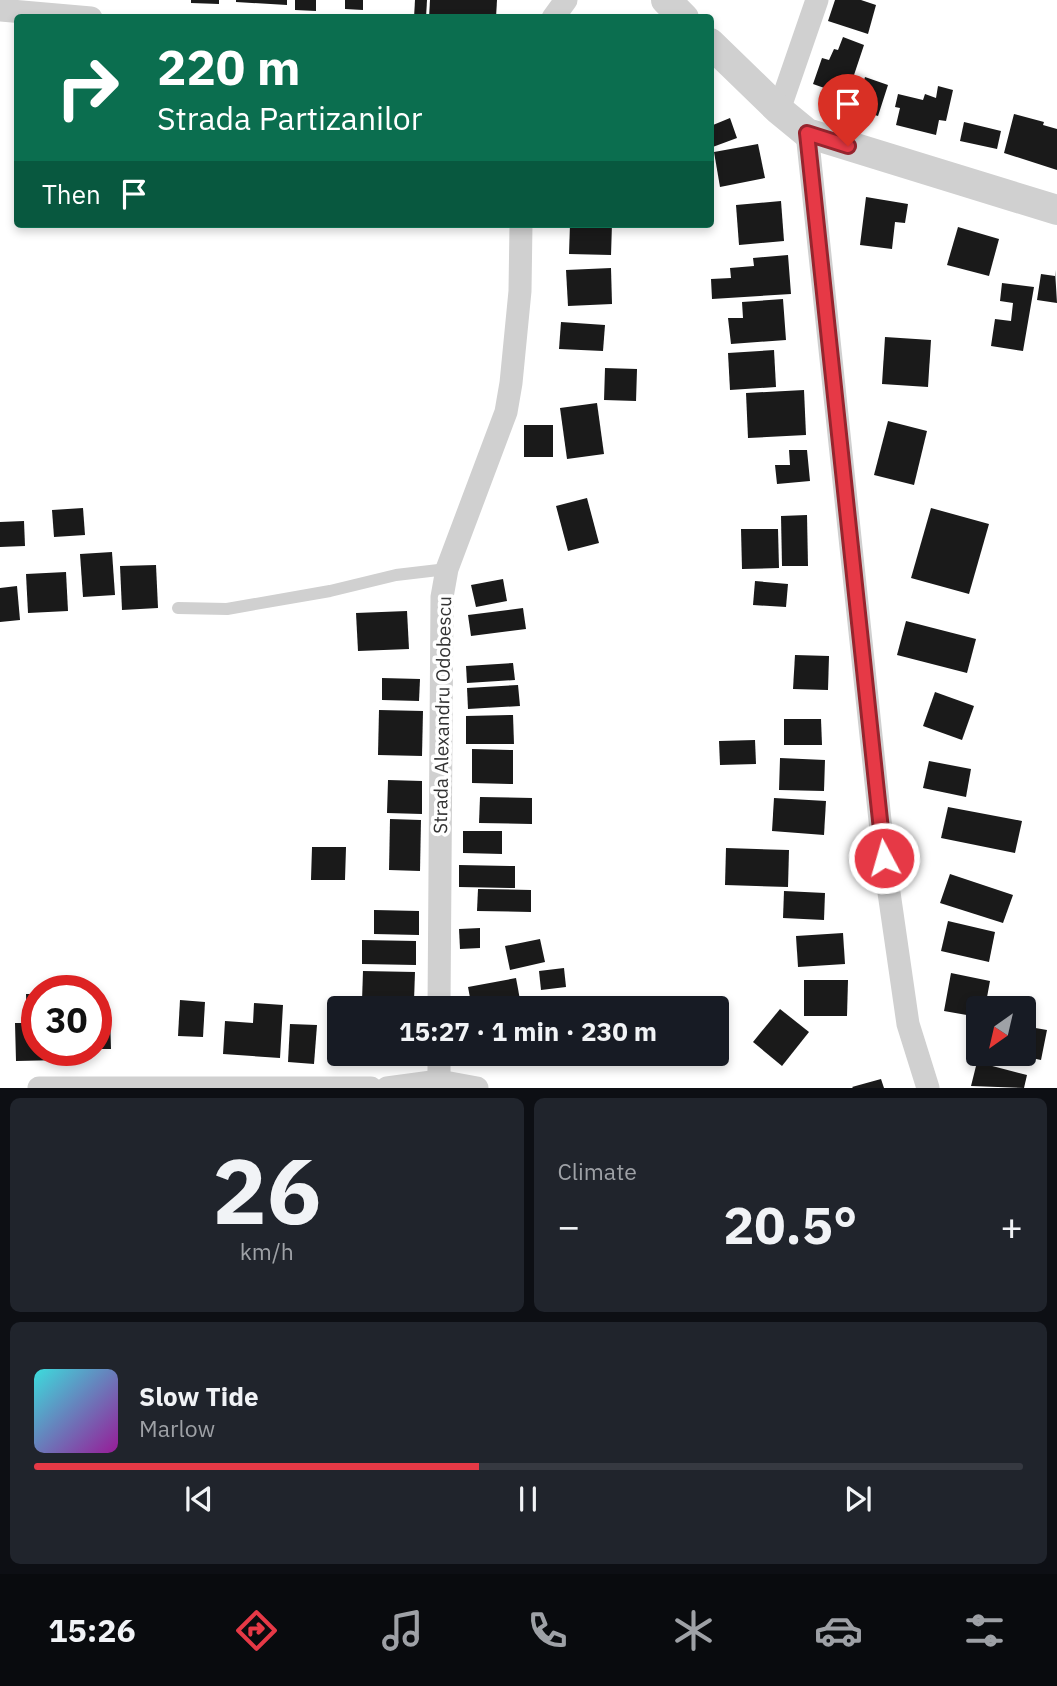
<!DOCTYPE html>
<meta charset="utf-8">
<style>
:root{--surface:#171b24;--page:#20242c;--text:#f1f3f6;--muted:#9ea1a6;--line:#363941;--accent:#e63946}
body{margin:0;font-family:"IBM Plex Sans",sans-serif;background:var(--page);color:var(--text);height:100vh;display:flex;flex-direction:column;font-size:26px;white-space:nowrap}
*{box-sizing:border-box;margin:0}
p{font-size:23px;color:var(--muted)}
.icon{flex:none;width:38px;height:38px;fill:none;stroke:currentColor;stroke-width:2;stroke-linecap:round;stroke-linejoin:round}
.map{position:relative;height:1088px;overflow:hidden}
.side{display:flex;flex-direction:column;gap:10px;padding:10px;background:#0d0f14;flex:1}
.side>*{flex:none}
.hud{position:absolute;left:14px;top:14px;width:700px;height:214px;border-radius:7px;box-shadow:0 4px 10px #0003;background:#0b6e4f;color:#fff;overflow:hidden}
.needle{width:46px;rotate:214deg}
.fabs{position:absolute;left:966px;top:996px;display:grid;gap:14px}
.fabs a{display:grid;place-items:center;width:70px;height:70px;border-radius:7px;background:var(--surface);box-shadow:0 4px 10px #0003;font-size:35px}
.speed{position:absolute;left:21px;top:975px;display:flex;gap:14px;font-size:35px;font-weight:700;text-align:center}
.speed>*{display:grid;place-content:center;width:91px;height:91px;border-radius:50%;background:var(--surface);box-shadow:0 4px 10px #0003;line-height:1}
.speed .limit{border:10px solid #d22;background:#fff;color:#111}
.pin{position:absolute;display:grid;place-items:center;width:60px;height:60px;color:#fff;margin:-72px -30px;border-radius:50% 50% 50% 0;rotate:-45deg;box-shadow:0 0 7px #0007}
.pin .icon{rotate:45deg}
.me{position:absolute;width:77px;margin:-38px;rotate:354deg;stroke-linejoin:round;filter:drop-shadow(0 0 5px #0008)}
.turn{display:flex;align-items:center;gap:24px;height:147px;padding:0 28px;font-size:32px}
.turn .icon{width:91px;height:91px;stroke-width:2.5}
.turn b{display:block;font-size:49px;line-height:60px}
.then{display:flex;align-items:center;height:66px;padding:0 28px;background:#0003;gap:14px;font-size:26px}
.big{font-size:52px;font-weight:700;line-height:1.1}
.side .card{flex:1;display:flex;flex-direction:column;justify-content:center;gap:10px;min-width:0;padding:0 24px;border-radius:10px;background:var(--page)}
.side .dial{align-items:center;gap:0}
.dial b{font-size:91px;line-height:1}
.song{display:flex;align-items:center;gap:21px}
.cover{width:84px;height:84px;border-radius:10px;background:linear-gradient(135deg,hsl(180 70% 55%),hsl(300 70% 35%))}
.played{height:7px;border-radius:4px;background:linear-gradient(90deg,var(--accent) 45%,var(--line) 45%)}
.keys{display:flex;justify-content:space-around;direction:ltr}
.heat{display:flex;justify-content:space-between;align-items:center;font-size:38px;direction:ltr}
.side .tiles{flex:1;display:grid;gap:10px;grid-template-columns:1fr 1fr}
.card:last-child{grid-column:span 2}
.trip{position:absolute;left:327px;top:996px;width:402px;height:70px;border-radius:7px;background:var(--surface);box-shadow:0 4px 10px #0003;font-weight:700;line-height:70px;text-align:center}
.dock{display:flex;height:112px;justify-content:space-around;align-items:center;background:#090b0e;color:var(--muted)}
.dock .icon{width:49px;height:49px}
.dock .current{color:var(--accent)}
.dock b{font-size:32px;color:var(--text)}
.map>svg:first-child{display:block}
.building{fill:#1a1a1a}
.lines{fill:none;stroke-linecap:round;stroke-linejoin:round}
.service{stroke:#d0d0d0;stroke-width:12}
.minor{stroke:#d0d0d0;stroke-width:23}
.tertiary{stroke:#d0d0d0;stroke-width:30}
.route-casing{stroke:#96252e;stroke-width:18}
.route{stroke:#e63946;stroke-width:12}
.labels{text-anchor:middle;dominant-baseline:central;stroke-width:7;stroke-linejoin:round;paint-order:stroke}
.street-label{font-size:19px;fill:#333;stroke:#fff}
</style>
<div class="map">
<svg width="1057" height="1088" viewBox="0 0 1057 1088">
<rect width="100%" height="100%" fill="#fff"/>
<g class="building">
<path d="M 191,0 L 219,0 L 219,4 L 191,3 Z"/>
<path d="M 236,0 L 287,0 L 287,5 L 236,2 Z"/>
<path d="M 295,0 L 316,0 L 316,11 L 295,10 Z"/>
<path d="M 345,0 L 363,0 L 363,10 L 345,9 Z"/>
<path d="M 415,0 L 427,0 L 426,18 L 414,18 Z"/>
<path d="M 430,0 L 497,0 L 496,18 L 429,18 Z"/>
<path d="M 835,0 L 861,0 L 876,5 L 868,34 L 828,21 Z"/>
<path d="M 843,37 L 864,45 L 847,96 L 813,84 L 822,58 L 829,60 L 834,49 L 838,50 Z"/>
<path d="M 865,77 L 888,85 L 878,116 L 859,110 L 863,98 L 859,96 Z"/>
<path d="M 938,86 L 953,90 L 946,121 L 939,120 L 936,135 L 896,125 L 900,108 L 895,107 L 898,94 L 923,100 L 925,94 L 936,98 Z"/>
<path d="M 1014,114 L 1044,122 L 1043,125 L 1057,129 L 1057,170 L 1004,153 Z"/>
<path d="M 730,118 L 737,138 L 710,148 L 710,119 L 713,125 Z"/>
<path d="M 964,122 L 1001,131 L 997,149 L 960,141 Z"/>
<path d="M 758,144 L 765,178 L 720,187 L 714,152 Z"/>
<path d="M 866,197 L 908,204 L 905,223 L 895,222 L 892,249 L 860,245 Z"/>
<path d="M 781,201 L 784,241 L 739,245 L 736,205 Z"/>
<path d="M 570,224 L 612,224 L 611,255 L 569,254 Z"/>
<path d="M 958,227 L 999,239 L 989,276 L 947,265 Z"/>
<path d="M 788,255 L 791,294 L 712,299 L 711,279 L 731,278 L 730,268 L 754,266 L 753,258 Z"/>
<path d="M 611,268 L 612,304 L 568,306 L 566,270 Z"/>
<path d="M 1055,270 L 1057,303 L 1037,300 L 1041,274 L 1055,276 Z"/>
<path d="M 1002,283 L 1034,287 L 1023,351 L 991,346 L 995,319 L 1011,321 L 1013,303 L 1000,301 Z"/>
<path d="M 783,299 L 786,340 L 731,344 L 728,318 L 743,318 L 742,302 Z"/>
<path d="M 561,322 L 605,325 L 603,351 L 559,349 Z"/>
<path d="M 885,337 L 931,340 L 928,387 L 882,384 Z"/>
<path d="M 774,350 L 776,387 L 730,390 L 728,353 Z"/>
<path d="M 605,368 L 637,369 L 636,401 L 604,400 Z"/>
<path d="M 804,390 L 806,435 L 748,438 L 746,393 Z"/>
<path d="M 597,403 L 604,454 L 567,459 L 560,408 Z"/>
<path d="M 888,421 L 927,431 L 914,485 L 874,475 Z"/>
<rect x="524" y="425" width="29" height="32"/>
<path d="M 789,450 L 807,450 L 810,481 L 777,484 L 775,465 L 790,465 Z"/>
<path d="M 587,498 L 599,543 L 568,551 L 556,506 Z"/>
<path d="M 83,508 L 85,535 L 54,537 L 52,510 Z"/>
<path d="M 931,508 L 989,524 L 969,594 L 911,578 Z"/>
<path d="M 807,515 L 808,566 L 782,566 L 781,516 Z"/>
<path d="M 24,521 L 25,546 L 0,547 L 0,522 Z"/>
<path d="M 741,529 L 778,529 L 779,568 L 742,569 Z"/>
<path d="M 112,552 L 115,595 L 83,597 L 80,554 Z"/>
<path d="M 156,565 L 158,608 L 122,610 L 120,566 Z"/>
<path d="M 66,572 L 68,611 L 28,613 L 26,574 Z"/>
<path d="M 503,579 L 507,601 L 476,607 L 471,585 Z"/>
<path d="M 755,581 L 788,584 L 786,607 L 753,605 Z"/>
<path d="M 17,586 L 20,620 L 0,622 L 0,588 Z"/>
<path d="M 523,608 L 526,629 L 471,636 L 468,615 Z"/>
<path d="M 407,611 L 409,649 L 358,651 L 356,613 Z"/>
<path d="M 906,621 L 976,639 L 967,673 L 897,655 Z"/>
<path d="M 795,655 L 829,656 L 828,690 L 793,689 Z"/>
<path d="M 513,663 L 515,680 L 467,683 L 466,666 Z"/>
<path d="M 382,678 L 420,679 L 419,701 L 382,700 Z"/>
<path d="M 518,685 L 520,706 L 468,709 L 467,688 Z"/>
<path d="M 935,692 L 974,706 L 962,740 L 923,726 Z"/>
<path d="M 379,710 L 423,711 L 422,756 L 378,755 Z"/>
<path d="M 513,715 L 514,744 L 466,744 L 466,716 Z"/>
<path d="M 784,719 L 821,719 L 822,745 L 784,745 Z"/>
<path d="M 755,740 L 756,764 L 720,765 L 719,741 Z"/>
<path d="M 472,749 L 513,750 L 513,784 L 472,783 Z"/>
<path d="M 780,758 L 825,760 L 824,791 L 779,790 Z"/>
<path d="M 929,761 L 971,769 L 966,797 L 923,788 Z"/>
<path d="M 388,780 L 422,781 L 422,814 L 387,813 Z"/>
<path d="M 480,797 L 532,798 L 532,824 L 479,823 Z"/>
<path d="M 774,798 L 826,801 L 824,835 L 772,831 Z"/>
<path d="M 948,807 L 1022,821 L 1015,853 L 941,838 Z"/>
<path d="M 390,819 L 421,820 L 420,871 L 389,870 Z"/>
<path d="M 463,831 L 502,831 L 502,854 L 463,853 Z"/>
<path d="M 312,847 L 346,847 L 345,880 L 311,880 Z"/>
<path d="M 726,848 L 789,850 L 788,887 L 725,885 Z"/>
<path d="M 459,865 L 515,866 L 515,888 L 459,887 Z"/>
<path d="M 950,874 L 1013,895 L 1003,923 L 940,903 Z"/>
<path d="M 478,889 L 531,890 L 531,912 L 477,911 Z"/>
<path d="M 784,891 L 825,893 L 824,920 L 783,918 Z"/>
<path d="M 374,910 L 419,911 L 419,935 L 374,934 Z"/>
<path d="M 948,921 L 995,932 L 989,962 L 941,951 Z"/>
<path d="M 480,928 L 480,948 L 460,949 L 459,929 Z"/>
<path d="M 843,933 L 845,964 L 798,967 L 796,936 Z"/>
<path d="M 540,939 L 545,962 L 510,970 L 505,946 Z"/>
<path d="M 362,940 L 416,941 L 416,965 L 362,964 Z"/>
<path d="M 564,968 L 566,987 L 541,990 L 539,971 Z"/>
<path d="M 363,971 L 415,972 L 414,1001 L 362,1001 Z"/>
<path d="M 951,973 L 990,981 L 985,1008 L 978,1008 L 978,1017 L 944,1011 Z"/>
<path d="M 516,978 L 521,1005 L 504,1008 L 472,1008 L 468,987 Z"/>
<path d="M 804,980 L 848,980 L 847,1016 L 804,1016 Z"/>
<path d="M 26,994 L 37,994 L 37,1050 L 62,1050 L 62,1060 L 16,1061 L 15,1023 L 27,1023 Z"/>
<path d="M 96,998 L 100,998 L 99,1011 L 110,1013 L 111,1049 L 96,1049 Z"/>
<path d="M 180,1000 L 205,1002 L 203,1037 L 178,1036 Z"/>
<path d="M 254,1003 L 283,1005 L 280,1058 L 223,1054 L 225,1021 L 253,1023 Z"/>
<path d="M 780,1009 L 809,1032 L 782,1066 L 753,1042 Z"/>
<path d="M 290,1024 L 317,1025 L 314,1064 L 288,1062 Z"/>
<path d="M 1024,1026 L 1047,1030 L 1041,1060 L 1017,1055 L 1024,1054 Z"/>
<path d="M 977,1062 L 1027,1075 L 1024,1088 L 971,1086 Z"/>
<path d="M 881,1079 L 884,1088 L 853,1088 L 852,1087 Z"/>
</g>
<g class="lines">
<path class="service" d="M 178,608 L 227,609 L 330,591 L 396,575 L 447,569"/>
<g class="minor">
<path d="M 0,10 L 91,18"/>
<path d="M 553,18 L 566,0"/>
<path d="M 779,110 L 817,0"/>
<path d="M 807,133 L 884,858 L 908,1024 L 928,1088"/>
<path d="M 439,1008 L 442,597 L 447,569 L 506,412 L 511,383 L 520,291 L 521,224"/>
<path d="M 439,1081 L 439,1054"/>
<path d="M 39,1088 L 371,1088"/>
<path d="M 387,1088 L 439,1081 L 477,1088"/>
</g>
<g class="tertiary">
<path d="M 666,0 L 684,18"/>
<path d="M 710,43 L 779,110 L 807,133 L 1057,210"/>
</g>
</g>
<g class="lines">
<defs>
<path id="route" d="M 848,146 L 807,133 L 884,858"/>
</defs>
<use href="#route" class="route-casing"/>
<use href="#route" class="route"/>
</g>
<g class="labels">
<g class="street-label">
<text transform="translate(442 715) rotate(-89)">Strada Alexandru Odobescu</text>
</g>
</g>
</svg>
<div class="fabs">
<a><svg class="needle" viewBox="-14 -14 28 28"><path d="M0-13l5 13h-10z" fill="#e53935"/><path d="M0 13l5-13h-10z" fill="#9ea1a6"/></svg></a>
</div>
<div class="speed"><div class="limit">30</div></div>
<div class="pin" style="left:848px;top:146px;background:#d93025"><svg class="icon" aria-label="arrive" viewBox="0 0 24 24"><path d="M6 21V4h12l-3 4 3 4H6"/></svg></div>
<svg class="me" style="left:884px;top:858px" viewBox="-20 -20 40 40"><circle r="17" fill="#e63946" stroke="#fff" stroke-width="3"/><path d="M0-11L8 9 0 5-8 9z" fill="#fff"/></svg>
<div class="trip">15:27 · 1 min · 230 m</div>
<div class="hud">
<div class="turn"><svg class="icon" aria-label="right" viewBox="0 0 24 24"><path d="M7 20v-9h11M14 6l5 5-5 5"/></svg><div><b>220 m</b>Strada Partizanilor</div></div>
<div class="then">Then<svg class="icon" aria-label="arrive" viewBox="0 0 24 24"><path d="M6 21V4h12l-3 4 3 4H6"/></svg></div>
</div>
</div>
<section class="side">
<div class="tiles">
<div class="card dial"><b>26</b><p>km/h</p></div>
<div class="card"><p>Climate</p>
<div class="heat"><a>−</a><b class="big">20.5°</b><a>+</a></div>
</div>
<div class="card">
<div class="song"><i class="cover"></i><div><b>Slow Tide</b><p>Marlow</p></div></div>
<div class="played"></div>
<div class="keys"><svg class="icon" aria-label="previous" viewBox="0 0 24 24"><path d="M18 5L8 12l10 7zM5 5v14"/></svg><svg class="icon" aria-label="pause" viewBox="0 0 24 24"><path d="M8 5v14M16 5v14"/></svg><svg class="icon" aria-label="next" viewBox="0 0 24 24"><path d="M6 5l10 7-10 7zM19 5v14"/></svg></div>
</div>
</div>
</section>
<nav class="dock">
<b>15:26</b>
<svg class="icon current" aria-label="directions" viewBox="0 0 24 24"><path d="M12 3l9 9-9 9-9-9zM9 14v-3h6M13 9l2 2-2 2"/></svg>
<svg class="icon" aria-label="music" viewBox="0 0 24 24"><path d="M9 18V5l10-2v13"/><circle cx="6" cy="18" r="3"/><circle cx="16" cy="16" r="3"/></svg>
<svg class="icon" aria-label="phone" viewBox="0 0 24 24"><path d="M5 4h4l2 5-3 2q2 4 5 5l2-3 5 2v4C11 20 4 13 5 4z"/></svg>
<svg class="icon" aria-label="climate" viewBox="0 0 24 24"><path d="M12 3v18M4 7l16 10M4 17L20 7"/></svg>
<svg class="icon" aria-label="car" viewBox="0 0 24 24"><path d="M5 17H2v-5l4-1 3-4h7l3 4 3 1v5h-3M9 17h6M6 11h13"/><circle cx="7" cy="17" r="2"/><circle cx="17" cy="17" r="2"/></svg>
<svg class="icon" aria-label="filters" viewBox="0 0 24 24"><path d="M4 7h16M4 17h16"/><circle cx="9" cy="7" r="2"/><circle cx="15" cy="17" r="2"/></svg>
</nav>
